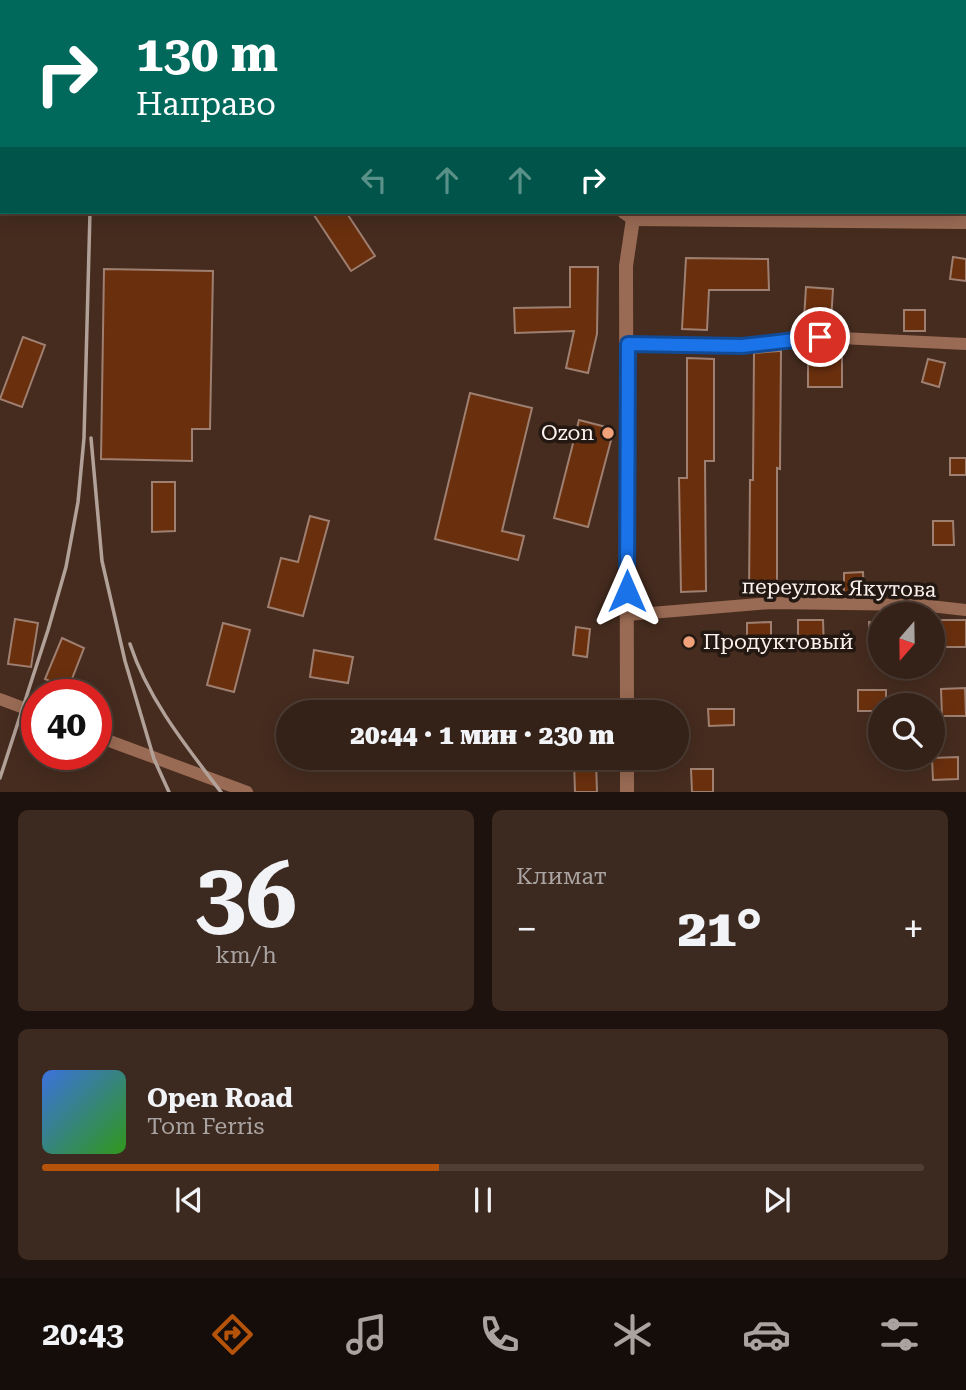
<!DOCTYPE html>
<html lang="ru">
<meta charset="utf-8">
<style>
:root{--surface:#342117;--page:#3c2920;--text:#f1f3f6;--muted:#a9a3a1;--line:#4e3e36;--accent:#b45309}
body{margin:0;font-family:"Roboto Serif",serif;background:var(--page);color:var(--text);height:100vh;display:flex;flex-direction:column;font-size:26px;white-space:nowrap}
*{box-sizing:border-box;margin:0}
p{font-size:23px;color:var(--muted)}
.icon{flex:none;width:38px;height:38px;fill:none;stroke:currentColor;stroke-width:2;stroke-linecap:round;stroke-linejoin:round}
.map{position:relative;height:792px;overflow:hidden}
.sheet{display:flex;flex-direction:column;gap:18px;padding:18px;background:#1d120d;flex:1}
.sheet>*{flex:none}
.banner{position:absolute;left:0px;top:0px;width:966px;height:214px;box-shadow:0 4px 18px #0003,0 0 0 2px var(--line);background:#00695c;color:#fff;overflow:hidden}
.needle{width:46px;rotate:200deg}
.tools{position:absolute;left:868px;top:602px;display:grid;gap:14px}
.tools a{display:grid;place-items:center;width:77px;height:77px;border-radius:50%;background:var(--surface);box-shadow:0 4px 18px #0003,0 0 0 2px var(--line);font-size:35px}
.speed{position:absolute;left:21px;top:679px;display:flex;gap:14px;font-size:35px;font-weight:700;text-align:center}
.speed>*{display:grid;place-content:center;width:91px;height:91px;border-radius:50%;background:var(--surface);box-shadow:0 4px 18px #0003,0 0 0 2px var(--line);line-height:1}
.speed .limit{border:10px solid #d22;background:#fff;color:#111}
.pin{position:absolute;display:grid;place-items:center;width:60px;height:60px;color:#fff;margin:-30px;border:4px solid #fff;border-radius:50%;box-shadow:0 2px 7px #0007}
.me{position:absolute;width:77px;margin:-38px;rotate:0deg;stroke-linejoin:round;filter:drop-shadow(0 0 5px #0008)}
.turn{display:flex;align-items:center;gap:24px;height:147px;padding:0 21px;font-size:32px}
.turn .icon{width:91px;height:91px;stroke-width:2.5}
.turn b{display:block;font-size:49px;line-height:60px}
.lanes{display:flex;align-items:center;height:66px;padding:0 21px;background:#0003;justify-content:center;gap:35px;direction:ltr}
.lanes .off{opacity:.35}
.big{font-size:52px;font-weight:800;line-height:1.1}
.sheet .tile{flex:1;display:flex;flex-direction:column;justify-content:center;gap:10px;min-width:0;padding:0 24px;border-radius:10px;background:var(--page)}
.sheet .dial{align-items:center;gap:0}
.dial b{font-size:91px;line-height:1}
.song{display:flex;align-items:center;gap:21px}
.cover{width:84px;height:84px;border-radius:10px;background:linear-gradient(135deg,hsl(220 70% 55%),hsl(110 70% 35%))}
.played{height:7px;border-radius:4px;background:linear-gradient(90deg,var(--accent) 45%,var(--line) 45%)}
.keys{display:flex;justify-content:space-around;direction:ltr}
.heat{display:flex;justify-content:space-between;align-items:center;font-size:38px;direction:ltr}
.sheet .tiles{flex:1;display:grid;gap:18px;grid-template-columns:1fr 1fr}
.tile:last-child{grid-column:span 2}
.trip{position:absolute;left:276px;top:700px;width:413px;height:70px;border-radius:35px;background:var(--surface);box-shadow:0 4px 18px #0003,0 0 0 2px var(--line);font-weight:800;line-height:70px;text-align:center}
.dock{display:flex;height:112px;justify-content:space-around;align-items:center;background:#150d09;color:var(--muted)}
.dock .icon{width:49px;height:49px}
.dock .selected{color:var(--accent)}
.dock b{font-size:32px;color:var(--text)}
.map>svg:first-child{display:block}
.building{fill:#6a300e;stroke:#9e7f70;stroke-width:2}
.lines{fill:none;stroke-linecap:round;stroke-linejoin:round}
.minor{stroke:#9a6b54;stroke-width:12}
.tertiary{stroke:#9a6b54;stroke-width:14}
.rail{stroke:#b2a198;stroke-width:3.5}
.route-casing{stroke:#114b97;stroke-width:18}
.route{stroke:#1a73e8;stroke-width:12}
.poi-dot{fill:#f1a27b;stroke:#241812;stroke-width:2.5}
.labels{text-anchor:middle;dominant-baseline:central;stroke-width:7;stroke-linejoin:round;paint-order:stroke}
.poi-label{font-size:21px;fill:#fdf2ed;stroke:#241812;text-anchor:end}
.street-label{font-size:21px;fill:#fdf2ed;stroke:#241812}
</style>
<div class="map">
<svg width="966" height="792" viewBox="0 0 966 792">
<rect width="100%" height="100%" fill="#462c1f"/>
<g class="building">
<path d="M 312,212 L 346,212 L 375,256 L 351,271 Z"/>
<path d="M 953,257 L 966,259 L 966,281 L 950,279 Z"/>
<path d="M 686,258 L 768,259 L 769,290 L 709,290 L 707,330 L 682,329 Z"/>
<path d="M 570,267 L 598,267 L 597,334 L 588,373 L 566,368 L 574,331 L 515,333 L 514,308 L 570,307 Z"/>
<path d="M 104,269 L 213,271 L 210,429 L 192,429 L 192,461 L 101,459 Z"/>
<path d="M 806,287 L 833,289 L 831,321 L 804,319 Z"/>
<rect x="904" y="310" width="21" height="21"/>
<path d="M 23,337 L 45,345 L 22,407 L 0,399 Z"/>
<path d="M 779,351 L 781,351 L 780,469 L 777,468 L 777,594 L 749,595 L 750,480 L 753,480 L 754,353 Z"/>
<rect x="808" y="357" width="34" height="30"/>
<path d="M 687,358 L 714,359 L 714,461 L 705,461 L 706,591 L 681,592 L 679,478 L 687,478 Z"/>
<path d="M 928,359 L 945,363 L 939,387 L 922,382 Z"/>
<path d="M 470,393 L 532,408 L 502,531 L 524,536 L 518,560 L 435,539 Z"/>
<path d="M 579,420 L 614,429 L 588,527 L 554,518 Z"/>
<rect x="950" y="458" width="16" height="17"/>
<path d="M 152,482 L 175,482 L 175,531 L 152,532 Z"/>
<path d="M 310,516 L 329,521 L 303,616 L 268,607 L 281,558 L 298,562 Z"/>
<path d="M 933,521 L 953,521 L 954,545 L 933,545 Z"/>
<path d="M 863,572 L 864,595 L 844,595 L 844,573 Z"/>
<path d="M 15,619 L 38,623 L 31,667 L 8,664 Z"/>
<path d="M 798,620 L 823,620 L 824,649 L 798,650 Z"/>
<path d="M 941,620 L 966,620 L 966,647 L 942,647 Z"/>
<path d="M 771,622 L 771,648 L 747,649 L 747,623 Z"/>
<path d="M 869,622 L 880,622 L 880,649 L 870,649 Z"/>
<path d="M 223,623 L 250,630 L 234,692 L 207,685 Z"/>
<path d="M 576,627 L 590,629 L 587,657 L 573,655 Z"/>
<path d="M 62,638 L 84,648 L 68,689 L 45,679 Z"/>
<path d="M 314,650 L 353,657 L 348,683 L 310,677 Z"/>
<path d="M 965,688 L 966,716 L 942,716 L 941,689 Z"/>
<path d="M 858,690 L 886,690 L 886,705 L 880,705 L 880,711 L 858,711 Z"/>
<path d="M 708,709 L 734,709 L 734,725 L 709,726 Z"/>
<path d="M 958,757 L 958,779 L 933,780 L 932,758 Z"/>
<path d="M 574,761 L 596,761 L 597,792 L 575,792 Z"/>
<path d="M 691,769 L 713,769 L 713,792 L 692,792 Z"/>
</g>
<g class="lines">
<g class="minor">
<path d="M 465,0 L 466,2"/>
<path d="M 949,0 L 950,2"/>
<path d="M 0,87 L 2,88"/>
<path d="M 964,165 L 966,185"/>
<path d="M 628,344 L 742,346 L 820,337 L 966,344"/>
<path d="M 627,615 L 771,603 L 921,605 L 966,610"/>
<path d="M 0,699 L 37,713"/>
<path d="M 96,736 L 247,792"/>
</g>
<g class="tertiary">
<path d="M 261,0 L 265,2"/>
<path d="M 638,2 L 639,0"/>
<path d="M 624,212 L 634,219 L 966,222"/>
<path d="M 627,712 L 626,266 L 634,212"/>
<path d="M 627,792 L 627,758"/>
</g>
<g class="rail">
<path d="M 79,0 L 79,2"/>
<path d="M 91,438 L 102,561 L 125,661 L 154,759 L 169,792"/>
<path d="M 130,644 C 148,699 186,746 221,792"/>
<path d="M 0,778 L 48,630 L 66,567 L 78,502 L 84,438 L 90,212"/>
</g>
</g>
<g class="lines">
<defs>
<path id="route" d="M 627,591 L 628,344 L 742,346 L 820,337"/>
</defs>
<use href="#route" class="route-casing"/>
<use href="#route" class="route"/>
</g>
<g class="poi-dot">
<circle cx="608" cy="433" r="7"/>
<circle cx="689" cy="642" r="7"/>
</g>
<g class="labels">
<g class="poi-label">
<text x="594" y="433">Ozon</text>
<text x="703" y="642" text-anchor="start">Продуктовый</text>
</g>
<g class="street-label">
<text transform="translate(839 588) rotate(1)">переулок Якутова</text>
</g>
</g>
</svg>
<div class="tools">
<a><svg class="needle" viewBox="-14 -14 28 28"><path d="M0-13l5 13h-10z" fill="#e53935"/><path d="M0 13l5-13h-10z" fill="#a9a3a1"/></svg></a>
<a><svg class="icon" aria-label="search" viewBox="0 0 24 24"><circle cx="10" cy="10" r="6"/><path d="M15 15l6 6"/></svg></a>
</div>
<div class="speed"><div class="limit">40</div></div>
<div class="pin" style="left:820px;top:337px;background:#d93025"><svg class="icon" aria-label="arrive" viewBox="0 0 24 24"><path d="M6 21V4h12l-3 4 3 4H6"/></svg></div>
<svg class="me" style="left:627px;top:591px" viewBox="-20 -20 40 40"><path d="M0-17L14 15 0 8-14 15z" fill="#1a73e8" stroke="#fff" stroke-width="4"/></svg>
<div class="trip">20:44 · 1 мин · 230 m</div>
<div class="banner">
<div class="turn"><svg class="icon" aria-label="right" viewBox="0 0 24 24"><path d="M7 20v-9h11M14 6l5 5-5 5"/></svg><div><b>130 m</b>Направо</div></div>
<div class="lanes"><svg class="icon off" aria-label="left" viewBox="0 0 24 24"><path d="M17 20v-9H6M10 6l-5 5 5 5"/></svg><svg class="icon off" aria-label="ahead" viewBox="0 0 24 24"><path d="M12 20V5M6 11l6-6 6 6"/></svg><svg class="icon off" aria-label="ahead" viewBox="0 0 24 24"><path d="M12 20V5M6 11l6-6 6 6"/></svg><svg class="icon" aria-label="right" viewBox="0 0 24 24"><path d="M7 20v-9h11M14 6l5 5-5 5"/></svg></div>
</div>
</div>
<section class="sheet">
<div class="tiles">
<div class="tile dial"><b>36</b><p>km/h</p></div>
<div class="tile"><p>Климат</p>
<div class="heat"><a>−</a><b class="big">21°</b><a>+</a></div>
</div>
<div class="tile">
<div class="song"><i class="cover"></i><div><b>Open Road</b><p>Tom Ferris</p></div></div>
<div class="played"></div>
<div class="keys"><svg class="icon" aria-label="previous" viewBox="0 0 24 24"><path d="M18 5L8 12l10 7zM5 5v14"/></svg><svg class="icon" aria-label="pause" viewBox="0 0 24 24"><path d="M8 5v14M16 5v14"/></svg><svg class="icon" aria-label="next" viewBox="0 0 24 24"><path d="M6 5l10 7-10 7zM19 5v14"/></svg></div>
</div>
</div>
</section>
<nav class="dock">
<b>20:43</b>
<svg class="icon selected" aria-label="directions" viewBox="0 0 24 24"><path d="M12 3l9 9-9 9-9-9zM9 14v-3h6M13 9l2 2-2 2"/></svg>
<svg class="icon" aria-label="music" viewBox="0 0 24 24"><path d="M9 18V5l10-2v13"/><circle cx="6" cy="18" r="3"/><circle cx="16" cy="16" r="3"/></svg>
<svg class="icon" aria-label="phone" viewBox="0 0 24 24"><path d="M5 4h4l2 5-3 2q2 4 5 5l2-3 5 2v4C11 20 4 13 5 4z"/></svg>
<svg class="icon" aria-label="climate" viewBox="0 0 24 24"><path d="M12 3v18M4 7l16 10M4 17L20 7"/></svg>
<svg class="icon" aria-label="car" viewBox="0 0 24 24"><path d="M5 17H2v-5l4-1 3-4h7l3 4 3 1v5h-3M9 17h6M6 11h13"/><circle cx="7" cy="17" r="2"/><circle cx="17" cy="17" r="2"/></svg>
<svg class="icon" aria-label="filters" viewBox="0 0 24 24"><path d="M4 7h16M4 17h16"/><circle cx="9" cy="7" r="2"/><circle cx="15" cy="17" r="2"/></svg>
</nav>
